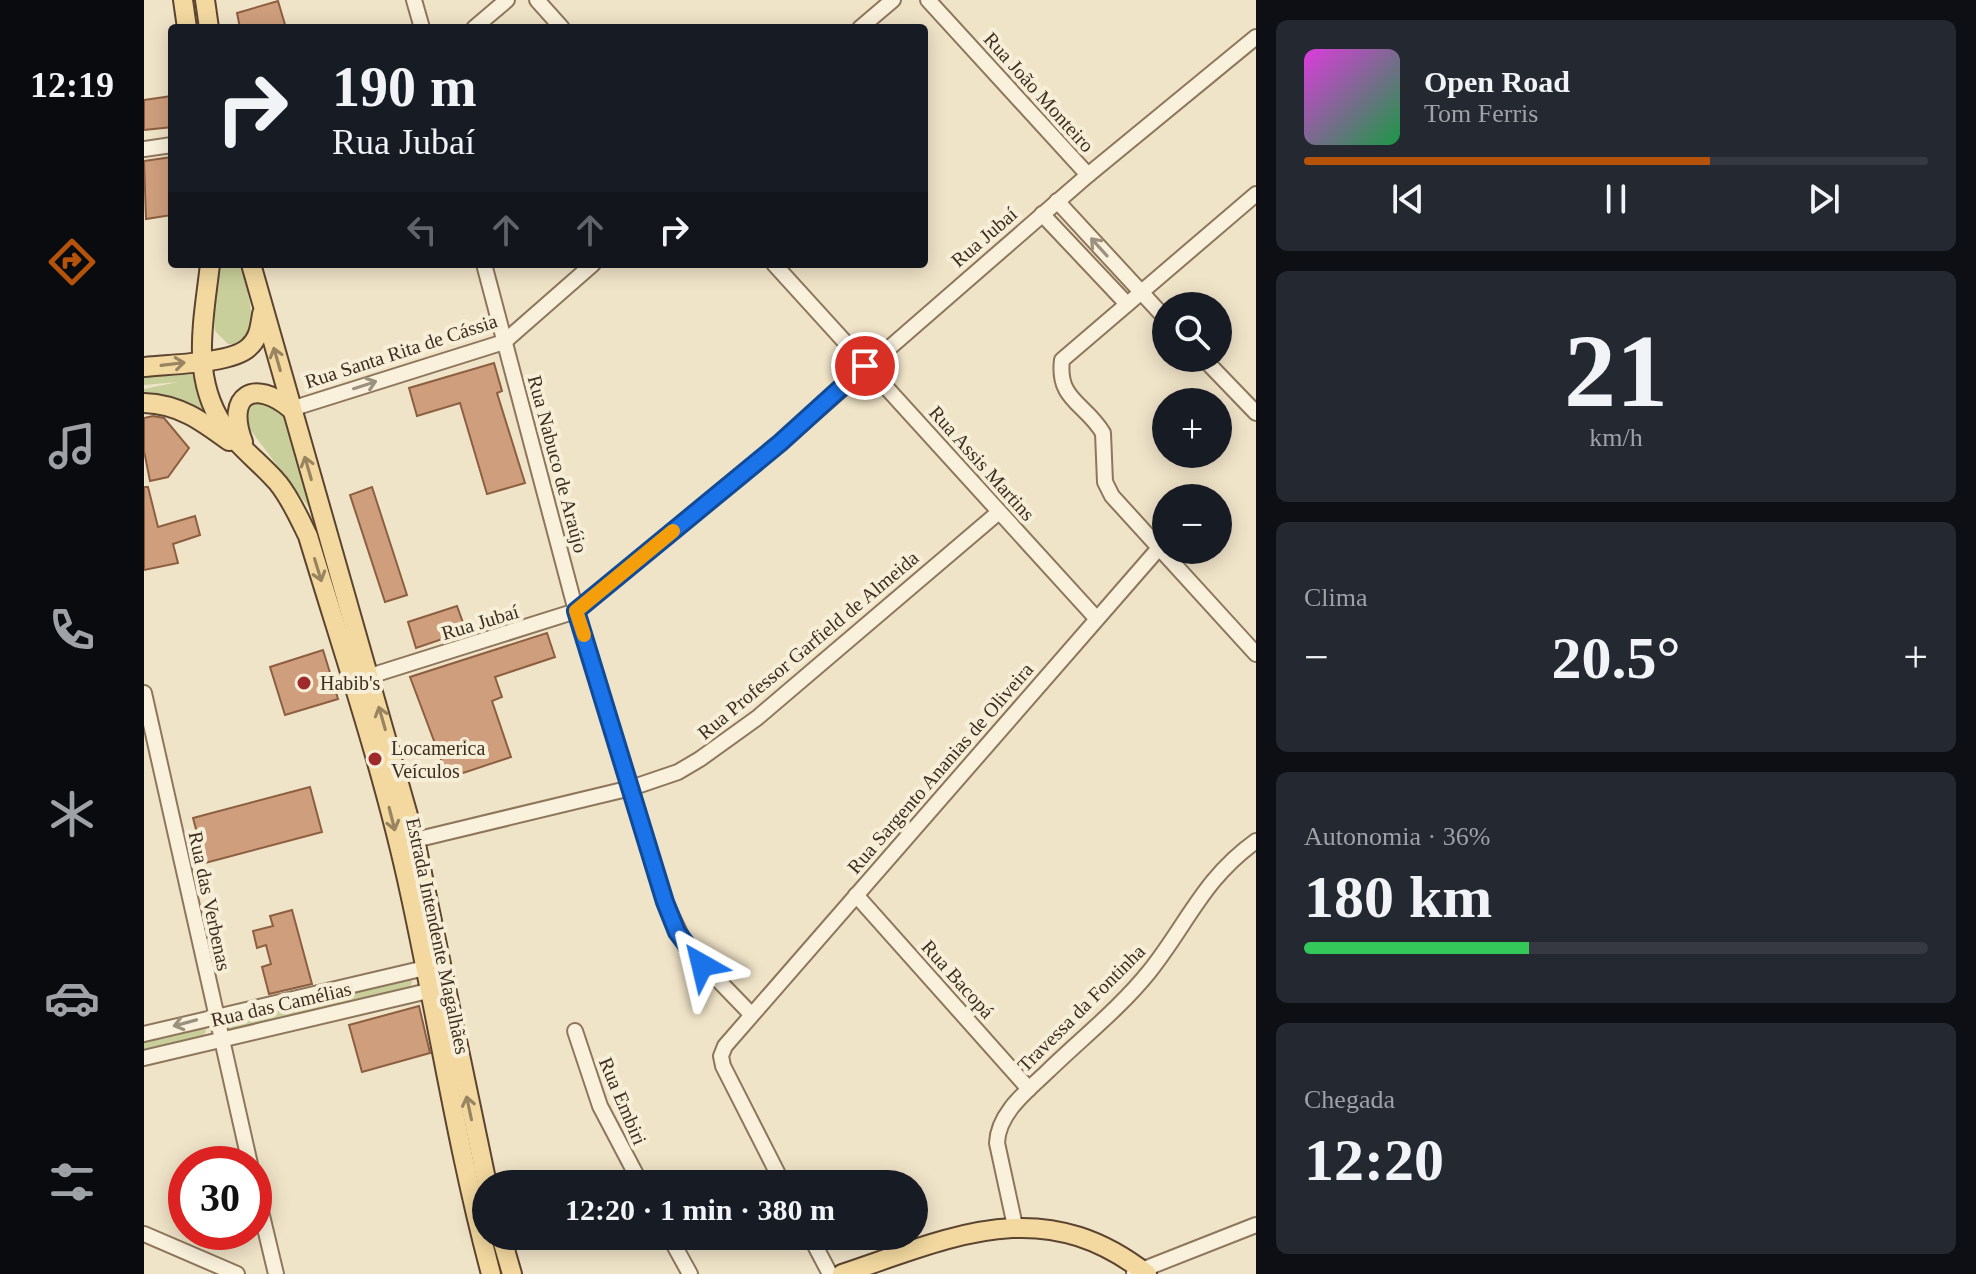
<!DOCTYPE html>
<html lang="pt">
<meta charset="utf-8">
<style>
:root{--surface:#171b24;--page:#242831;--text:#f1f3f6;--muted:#9ea1a6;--line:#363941;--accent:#b45309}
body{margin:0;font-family:Georgia,serif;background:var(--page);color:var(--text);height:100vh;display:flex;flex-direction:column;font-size:30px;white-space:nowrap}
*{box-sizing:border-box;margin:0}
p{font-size:26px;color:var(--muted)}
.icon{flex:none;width:44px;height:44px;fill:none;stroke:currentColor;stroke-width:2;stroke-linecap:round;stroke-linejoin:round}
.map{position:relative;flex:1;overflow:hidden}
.sheet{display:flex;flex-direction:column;gap:20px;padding:20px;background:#0d0f14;width:720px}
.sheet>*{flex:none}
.guide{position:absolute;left:24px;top:24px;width:760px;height:244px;border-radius:8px;box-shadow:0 4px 20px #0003;background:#171b24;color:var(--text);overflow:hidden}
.tools{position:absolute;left:1008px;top:292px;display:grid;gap:16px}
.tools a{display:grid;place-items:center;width:80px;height:80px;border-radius:50%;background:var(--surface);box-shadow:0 4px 20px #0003;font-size:40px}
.speed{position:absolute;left:24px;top:1146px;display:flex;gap:16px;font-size:40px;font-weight:700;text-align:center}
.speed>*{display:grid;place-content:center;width:104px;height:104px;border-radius:50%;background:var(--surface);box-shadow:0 4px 20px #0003;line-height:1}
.speed .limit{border:12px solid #d22;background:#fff;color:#111}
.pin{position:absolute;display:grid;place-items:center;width:68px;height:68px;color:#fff;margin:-34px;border:4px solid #fff;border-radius:50%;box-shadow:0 2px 8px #0007}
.me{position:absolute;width:88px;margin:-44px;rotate:323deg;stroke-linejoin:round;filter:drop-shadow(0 0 6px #0008)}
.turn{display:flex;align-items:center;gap:28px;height:168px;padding:0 32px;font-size:36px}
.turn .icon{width:104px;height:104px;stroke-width:2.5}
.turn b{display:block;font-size:56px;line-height:68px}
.lanes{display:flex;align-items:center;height:76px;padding:0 32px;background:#0003;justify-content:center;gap:40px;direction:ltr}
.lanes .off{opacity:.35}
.big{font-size:60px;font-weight:700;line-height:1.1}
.sheet .widget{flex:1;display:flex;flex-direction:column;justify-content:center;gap:12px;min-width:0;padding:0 28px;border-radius:12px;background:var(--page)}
.sheet .dial{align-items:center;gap:0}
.dial b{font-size:104px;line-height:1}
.song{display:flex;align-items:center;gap:24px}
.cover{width:96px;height:96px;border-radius:12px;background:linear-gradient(135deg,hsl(300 70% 55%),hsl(140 70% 35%))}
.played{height:8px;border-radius:4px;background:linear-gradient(90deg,var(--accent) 65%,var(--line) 65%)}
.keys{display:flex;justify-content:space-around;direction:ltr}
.heat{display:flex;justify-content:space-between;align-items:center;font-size:44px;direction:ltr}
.charge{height:12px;border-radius:6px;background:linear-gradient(90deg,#34c759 36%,var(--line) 0)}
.trip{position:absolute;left:328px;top:1170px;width:456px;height:80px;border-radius:40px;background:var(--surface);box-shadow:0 4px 20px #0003;font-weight:700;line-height:80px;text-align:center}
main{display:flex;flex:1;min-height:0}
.tab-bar{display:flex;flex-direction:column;width:144px;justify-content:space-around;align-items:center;background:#090b0e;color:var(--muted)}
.tab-bar .icon{width:56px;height:56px}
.tab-bar .current{color:var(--accent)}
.tab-bar b{font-size:36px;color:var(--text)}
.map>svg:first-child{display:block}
.green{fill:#c9cf9b}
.building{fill:#cf9f7d;stroke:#8d5f41;stroke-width:2}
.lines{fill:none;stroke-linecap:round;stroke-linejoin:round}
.minor-casing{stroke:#8d765c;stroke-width:18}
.major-casing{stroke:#5b4430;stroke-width:22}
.minor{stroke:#faf1dc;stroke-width:14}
.major{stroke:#f3d9a0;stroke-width:18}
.oneway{stroke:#9c907e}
.oneway2{stroke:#988460}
.route-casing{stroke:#114b97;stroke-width:20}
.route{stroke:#1a73e8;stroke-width:14}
.slow{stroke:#f59e0b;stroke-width:14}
.poi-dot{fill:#9e2a2b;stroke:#f7eed8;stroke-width:3}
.labels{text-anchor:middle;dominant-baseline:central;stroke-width:8;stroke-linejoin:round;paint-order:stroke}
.street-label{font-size:20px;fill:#3d2e20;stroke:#f7eed8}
.poi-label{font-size:20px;fill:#3d2e20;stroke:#f7eed8;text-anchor:start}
</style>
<main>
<nav class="tab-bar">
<b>12:19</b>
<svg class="icon current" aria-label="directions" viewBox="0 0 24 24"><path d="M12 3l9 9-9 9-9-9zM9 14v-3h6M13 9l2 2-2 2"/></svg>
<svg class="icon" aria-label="music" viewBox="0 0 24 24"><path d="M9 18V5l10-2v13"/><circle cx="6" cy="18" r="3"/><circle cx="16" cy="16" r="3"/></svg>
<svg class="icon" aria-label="phone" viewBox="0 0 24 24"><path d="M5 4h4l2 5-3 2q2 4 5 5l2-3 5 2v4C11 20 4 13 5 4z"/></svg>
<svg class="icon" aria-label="climate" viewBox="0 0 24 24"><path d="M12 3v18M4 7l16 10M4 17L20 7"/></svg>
<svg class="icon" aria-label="car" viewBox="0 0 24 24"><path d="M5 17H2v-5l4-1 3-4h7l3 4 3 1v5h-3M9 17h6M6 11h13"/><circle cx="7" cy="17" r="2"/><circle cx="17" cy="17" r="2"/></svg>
<svg class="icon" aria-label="filters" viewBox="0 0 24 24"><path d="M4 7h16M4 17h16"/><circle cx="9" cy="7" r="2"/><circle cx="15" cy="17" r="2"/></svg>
</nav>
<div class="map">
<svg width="1112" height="1274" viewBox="0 0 1112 1274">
<rect width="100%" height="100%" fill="#f0e4c8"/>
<g class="green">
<path d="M 76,264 L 99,264 L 108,316 L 104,337 L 93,344 L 84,344 L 71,331 L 69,305 Z"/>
<path d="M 48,365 L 73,425 L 0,400 L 0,389 L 34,382 L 0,385 L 0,370 Z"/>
<path d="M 119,402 L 133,407 L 142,419 L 169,513 L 105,428 L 102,415 L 109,405 Z"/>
<path d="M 265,976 L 268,981 L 266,989 L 86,1032 L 81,1022 Z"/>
<path d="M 58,1025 L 62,1029 L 60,1037 L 0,1053 L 0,1037 Z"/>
</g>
<g class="building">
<path d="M 134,1 L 142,28 L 96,28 L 93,13 Z"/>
<path d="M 28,96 L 28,127 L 0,130 L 0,100 Z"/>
<path d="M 28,157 L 28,215 L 2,219 L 0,161 Z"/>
<path d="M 350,363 L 358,391 L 353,393 L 381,483 L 343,494 L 316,403 L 273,416 L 265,388 Z"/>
<path d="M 9,416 L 20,418 L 45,448 L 24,477 L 6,481 L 0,451 L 0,418 Z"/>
<path d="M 0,487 L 4,487 L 14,527 L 51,516 L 56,535 L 29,544 L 34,563 L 0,570 Z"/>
<path d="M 228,487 L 263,595 L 241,602 L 206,495 Z"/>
<path d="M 313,606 L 322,631 L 272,648 L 264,622 Z"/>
<path d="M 403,633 L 411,657 L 351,677 L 358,697 L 348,701 L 367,757 L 304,778 L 266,677 Z"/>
<path d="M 179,650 L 194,699 L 141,715 L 126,667 Z"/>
<path d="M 166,787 L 178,832 L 61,863 L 49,818 Z"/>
<path d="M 148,910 L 168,984 L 125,994 L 118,967 L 127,964 L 122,945 L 113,948 L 109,931 L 129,926 L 126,916 Z"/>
<path d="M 275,1006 L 286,1053 L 218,1072 L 205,1025 Z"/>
</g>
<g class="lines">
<defs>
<g id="minor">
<path d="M 270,0 L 278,28"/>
<path d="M 393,0 L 418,28"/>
<path d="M 784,0 L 944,175"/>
<path d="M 330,28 L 363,0"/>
<path d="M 716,28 L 749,0"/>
<path d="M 0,149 L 28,145"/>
<path d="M 1112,194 L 918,360 C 913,400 941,403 959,433 L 961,482 L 968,496 L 1112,654"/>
<path d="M 913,201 L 1022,319"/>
<path d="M 898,214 L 983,304"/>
<path d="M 340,264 L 432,611 L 521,902 L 543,948 L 607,1014"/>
<path d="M 630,264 L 952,618"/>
<path d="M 1059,358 L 1112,413"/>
<path d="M 147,409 L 360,342 L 449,264"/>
<path d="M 226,676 L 432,611 L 636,443 L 944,175 L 1112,37"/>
<path d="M 0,693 L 106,1164"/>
<path d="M 271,840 L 487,788 L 534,772 L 556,759 L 613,718 L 855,512"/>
<path d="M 712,895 L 885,1089"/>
<path d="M 431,1031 L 456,1106 L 497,1184"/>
<path d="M 0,1034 L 281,968"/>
<path d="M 0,1058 L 284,991"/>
<path d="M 110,1182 L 132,1274"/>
<path d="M 639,1184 L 579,1066 L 577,1056 L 581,1046 L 1015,548"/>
<path d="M 871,1226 L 853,1143 C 854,1113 883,1091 904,1071 C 937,1039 976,1008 1005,972 C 1044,923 1059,879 1112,841"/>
<path d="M 0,1234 L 93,1274"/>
<path d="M 525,1236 L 546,1274"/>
<path d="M 666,1236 L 686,1274"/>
<path d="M 990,1273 L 1112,1225"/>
</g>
<g id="major">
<path d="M 39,0 L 43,28"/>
<path d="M 61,0 L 65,28"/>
<path d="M 66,264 C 60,319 46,375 79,425 C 94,447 117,463 134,483 C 147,499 155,518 164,536 C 200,655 240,772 266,893 C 294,1021 313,1147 347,1274"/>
<path d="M 107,264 L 271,840 L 343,1184"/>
<path d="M 0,367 C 25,364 86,364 104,348 C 115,339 116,327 118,314"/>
<path d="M 0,403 C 35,404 58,421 85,441"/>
<path d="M 99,442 C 81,395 110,378 147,409"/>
<path d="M 357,1236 L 368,1274"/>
<path d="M 698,1274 C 809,1237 898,1192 1003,1274"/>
</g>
</defs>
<use href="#minor" class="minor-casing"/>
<use href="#major" class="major-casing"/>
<use href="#minor" class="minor"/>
<use href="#major" class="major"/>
</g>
<defs><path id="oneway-shaft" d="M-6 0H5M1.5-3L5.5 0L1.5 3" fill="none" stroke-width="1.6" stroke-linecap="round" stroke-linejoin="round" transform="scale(2)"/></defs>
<g class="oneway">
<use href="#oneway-shaft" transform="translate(955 247) rotate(-132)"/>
<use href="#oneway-shaft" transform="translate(221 385) rotate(-18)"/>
<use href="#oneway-shaft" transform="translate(41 1023) rotate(165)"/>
</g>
<g class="oneway2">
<use href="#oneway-shaft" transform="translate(133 359) rotate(-106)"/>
<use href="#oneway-shaft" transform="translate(29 364) rotate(-7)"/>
<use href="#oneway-shaft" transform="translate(164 468) rotate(-106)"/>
<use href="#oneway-shaft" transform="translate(174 570) rotate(73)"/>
<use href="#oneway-shaft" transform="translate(238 718) rotate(-106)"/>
<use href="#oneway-shaft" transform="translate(248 819) rotate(76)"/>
<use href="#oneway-shaft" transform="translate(325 1108) rotate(-102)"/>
</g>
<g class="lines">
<defs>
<path id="route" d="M 558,965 L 533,932 L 521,902 L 432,611 L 636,443 L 721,366"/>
</defs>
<use href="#route" class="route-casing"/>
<use href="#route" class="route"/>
<path class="slow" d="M 440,635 L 432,611 L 529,531"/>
</g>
<g class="poi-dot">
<circle cx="160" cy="683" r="8"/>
<circle cx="231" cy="759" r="8"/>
</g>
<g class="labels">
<g class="street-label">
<text transform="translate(895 92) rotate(48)">Rua João Monteiro</text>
<text transform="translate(840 237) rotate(-41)">Rua Jubaí</text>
<text transform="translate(257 351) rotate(-18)">Rua Santa Rita de Cássia</text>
<text transform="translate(838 463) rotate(48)">Rua Assis Martins</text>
<text transform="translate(414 464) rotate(75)">Rua Nabuco de Araújo</text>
<text transform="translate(336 622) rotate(-17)">Rua Jubaí</text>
<text transform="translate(664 645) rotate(-40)">Rua Professor Garfield de Almeida</text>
<text transform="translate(796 768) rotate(-49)">Rua Sargento Ananias de Oliveira</text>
<text transform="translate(66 901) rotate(78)">Rua das Verbenas</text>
<text transform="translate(294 936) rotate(78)">Estrada Intendente Magalhães</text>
<text transform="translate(814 979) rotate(48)">Rua Bacopá</text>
<text transform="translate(137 1004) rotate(-13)">Rua das Camélias</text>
<text transform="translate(937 1008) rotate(-45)">Travessa da Fontinha</text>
<text transform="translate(479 1101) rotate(67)">Rua Embiri</text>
</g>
<g class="poi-label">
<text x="176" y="683">Habib's</text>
<text x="247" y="748">Locamerica<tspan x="247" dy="23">Veículos</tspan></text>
</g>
</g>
</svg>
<div class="tools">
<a><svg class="icon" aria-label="search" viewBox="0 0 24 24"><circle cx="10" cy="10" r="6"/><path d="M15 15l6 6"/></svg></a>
<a>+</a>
<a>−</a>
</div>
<div class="speed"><div class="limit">30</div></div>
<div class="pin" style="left:721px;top:366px;background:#d93025"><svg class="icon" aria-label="arrive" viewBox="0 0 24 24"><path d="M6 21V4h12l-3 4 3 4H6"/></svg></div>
<svg class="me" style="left:558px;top:965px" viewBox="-20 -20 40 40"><path d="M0-17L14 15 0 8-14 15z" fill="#1a73e8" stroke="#fff" stroke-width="4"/></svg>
<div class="trip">12:20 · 1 min · 380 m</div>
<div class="guide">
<div class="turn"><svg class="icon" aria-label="right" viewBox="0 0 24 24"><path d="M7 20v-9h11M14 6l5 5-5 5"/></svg><div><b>190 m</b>Rua Jubaí</div></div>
<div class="lanes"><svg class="icon off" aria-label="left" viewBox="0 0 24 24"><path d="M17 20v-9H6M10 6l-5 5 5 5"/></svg><svg class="icon off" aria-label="ahead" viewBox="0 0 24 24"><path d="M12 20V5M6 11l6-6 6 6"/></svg><svg class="icon off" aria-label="ahead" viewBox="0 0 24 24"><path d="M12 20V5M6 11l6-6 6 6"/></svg><svg class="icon" aria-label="right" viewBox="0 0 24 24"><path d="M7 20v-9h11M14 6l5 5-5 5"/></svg></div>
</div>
</div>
<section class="sheet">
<div class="widget">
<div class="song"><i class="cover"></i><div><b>Open Road</b><p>Tom Ferris</p></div></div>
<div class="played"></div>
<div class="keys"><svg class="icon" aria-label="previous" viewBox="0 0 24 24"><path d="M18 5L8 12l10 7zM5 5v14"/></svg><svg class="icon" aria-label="pause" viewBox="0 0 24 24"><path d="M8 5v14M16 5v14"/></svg><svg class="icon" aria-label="next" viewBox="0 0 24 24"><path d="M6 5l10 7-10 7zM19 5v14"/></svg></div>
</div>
<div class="widget dial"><b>21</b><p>km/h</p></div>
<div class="widget"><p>Clima</p>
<div class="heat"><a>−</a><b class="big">20.5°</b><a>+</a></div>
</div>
<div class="widget"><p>Autonomia · 36%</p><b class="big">180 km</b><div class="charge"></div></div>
<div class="widget"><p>Chegada</p><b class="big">12:20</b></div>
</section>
</main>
